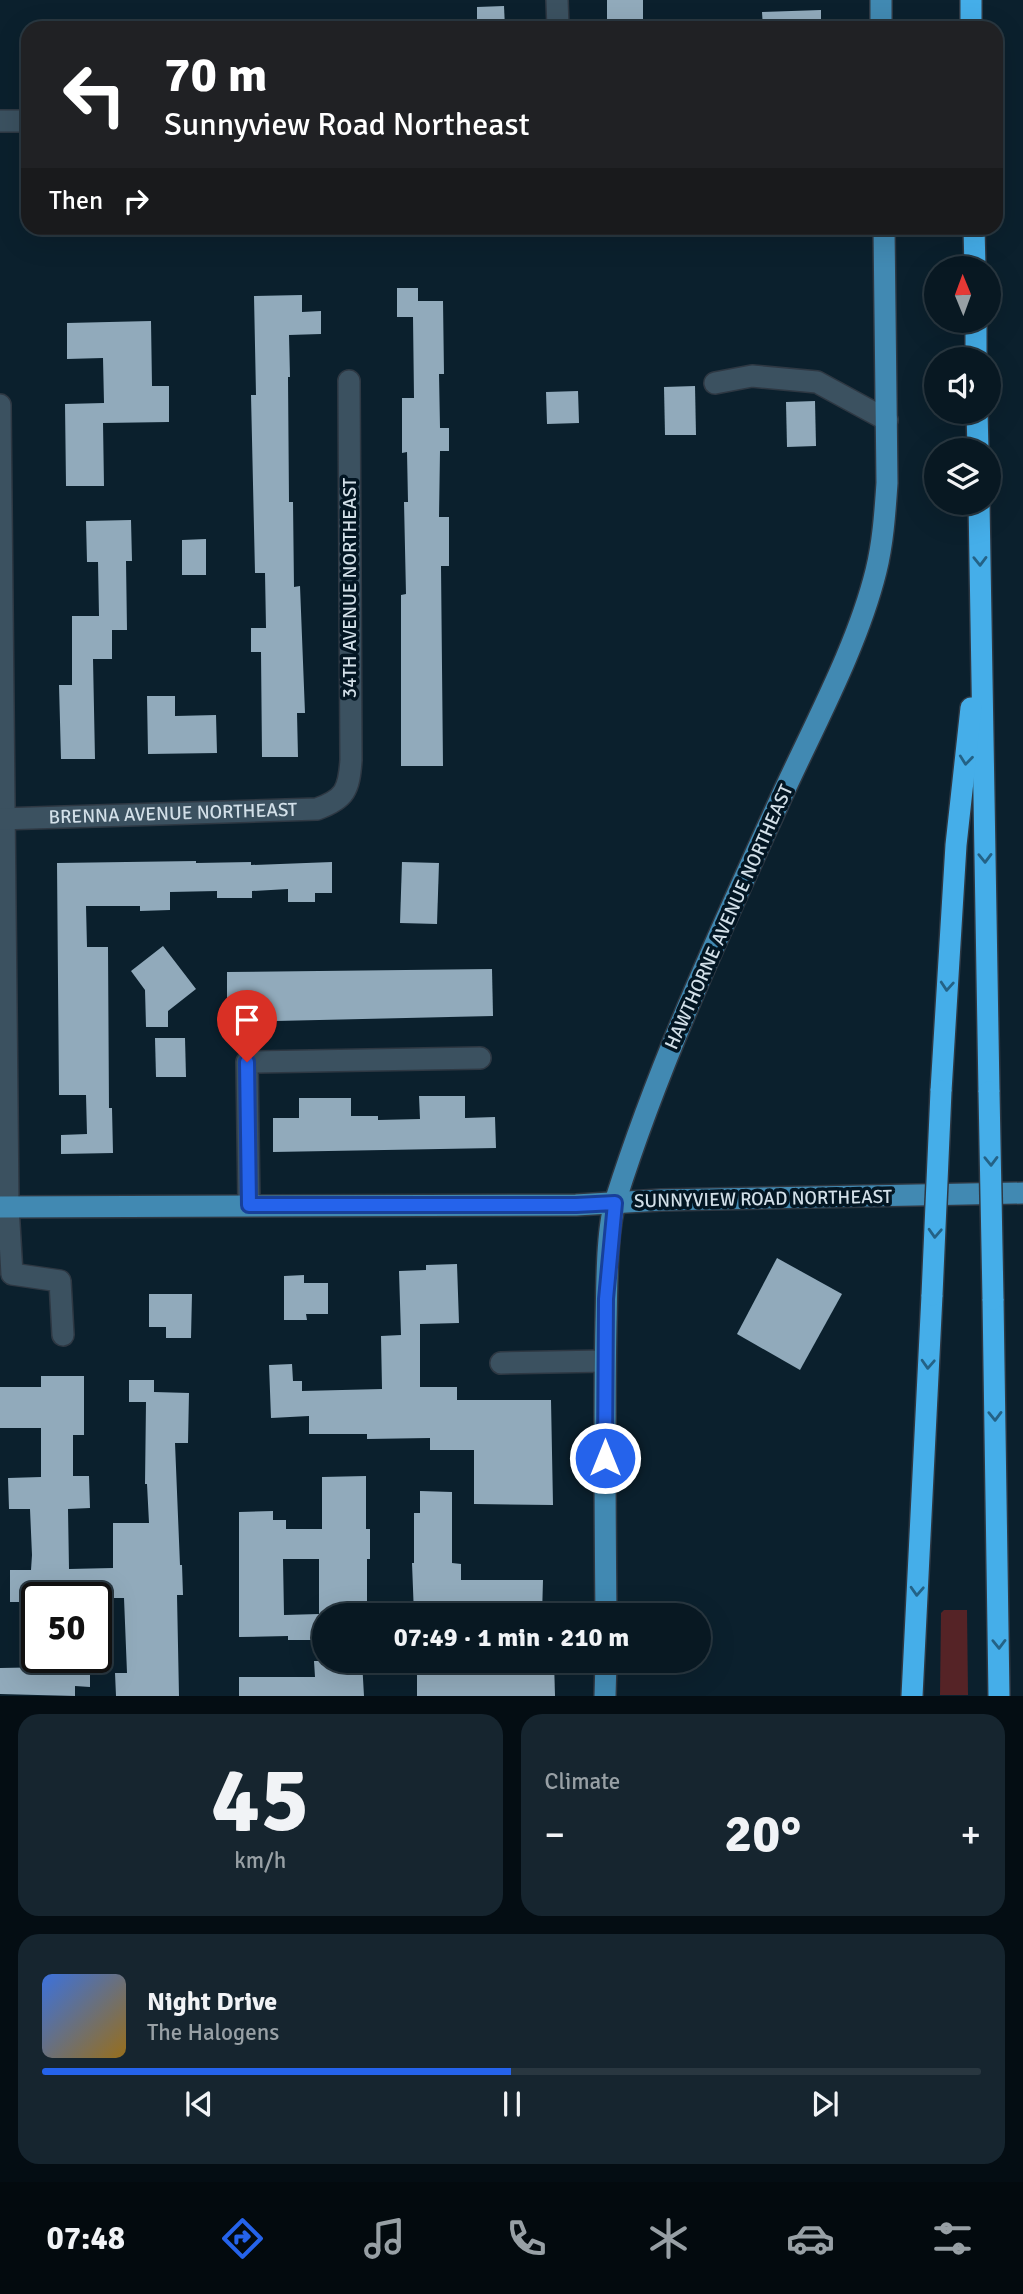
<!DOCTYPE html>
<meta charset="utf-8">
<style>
:root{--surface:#081822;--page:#16252f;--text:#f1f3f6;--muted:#98a0a5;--line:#293740;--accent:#2563eb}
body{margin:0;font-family:Signika,sans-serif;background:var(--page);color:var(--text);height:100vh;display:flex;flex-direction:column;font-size:26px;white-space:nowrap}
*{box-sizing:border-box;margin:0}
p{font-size:23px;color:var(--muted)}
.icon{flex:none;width:38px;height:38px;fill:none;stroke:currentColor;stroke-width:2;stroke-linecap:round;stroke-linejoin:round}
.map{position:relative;height:1696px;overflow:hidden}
.side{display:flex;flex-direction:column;gap:18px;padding:18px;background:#040d13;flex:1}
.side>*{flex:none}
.hud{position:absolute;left:21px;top:21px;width:982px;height:214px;border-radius:21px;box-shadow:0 7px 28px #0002,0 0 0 2px var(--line);background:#202124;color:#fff;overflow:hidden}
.needle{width:46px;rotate:359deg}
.fabs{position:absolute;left:924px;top:256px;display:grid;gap:14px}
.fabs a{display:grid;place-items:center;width:77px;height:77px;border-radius:50%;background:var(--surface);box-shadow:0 7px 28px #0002,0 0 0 2px var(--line);font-size:35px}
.speed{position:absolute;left:21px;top:1582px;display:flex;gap:14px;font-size:35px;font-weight:700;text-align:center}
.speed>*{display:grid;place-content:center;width:91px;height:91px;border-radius:50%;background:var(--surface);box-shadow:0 7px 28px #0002,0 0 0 2px var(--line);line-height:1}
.speed .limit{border:4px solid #111;border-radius:10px;background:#fff;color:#111}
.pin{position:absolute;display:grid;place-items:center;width:60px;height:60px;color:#fff;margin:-72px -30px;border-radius:50% 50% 50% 0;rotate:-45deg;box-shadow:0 0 7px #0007}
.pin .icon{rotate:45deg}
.me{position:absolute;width:77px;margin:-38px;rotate:0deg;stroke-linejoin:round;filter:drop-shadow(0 0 5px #0008)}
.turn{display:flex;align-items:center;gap:24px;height:147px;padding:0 28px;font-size:32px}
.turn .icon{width:91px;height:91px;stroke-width:2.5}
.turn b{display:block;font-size:49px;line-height:60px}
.then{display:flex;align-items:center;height:66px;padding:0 28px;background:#0003;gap:14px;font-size:26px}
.big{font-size:52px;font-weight:800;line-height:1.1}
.side .tile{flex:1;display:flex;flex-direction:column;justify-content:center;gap:10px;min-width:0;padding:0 24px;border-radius:21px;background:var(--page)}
.side .dial{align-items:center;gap:0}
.dial b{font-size:91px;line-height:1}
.song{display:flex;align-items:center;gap:21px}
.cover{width:84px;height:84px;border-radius:10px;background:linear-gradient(135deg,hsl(220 70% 55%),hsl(40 70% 35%))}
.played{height:7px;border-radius:4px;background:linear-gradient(90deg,var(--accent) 50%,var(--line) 50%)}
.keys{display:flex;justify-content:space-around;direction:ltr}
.heat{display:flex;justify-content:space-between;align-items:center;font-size:38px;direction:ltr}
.side .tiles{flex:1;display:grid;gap:18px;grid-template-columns:1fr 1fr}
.tile:last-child{grid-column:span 2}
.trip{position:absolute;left:312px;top:1603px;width:399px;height:70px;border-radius:35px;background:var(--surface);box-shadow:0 7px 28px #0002,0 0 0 2px var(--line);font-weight:800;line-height:70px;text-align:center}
.dock{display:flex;height:112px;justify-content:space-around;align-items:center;background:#030a0e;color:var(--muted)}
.dock .icon{width:49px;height:49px}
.dock .on{color:var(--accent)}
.dock b{font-size:32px;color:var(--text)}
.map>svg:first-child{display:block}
.green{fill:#552326}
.building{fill:#91aabb;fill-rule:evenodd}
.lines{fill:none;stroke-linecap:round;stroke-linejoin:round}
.minor-casing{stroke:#2e3843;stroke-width:24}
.major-casing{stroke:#2e3843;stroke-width:24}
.highway-casing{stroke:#2e3843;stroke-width:24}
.minor{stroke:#3b5160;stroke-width:21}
.major{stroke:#4189b2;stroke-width:21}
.highway{stroke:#45aee9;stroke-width:21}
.highway-bridge-casing{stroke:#2e3843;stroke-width:24;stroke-linecap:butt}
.highway-bridge{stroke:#45aee9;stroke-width:21}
.oneway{stroke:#246286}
.route-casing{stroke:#184099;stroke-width:18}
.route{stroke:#2563eb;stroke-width:12}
.labels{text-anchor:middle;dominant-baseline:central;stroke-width:7;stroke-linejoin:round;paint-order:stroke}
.street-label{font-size:19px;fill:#d2dfe8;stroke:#031623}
</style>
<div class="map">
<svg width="1023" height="1696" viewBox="0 0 1023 1696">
<rect width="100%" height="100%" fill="#0b202d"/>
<path class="green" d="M 944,1610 L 967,1610 L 968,1695 L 940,1695 L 941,1613 Z"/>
<g class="building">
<rect x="607" y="0" width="36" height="28"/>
<path d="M 504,6 L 505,28 L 477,28 L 477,7 Z"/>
<path d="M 821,10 L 821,28 L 763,28 L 762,12 Z"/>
<path d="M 397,288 L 418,288 L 418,301 L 443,301 L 444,374 L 439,374 L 440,428 L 449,428 L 449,451 L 440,451 L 439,517 L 449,517 L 449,566 L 441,566 L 443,766 L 401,766 L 401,595 L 406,594 L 404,502 L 408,502 L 407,452 L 402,453 L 402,398 L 414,398 L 413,317 L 397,317 Z"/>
<path d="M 302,295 L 302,312 L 321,311 L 321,334 L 289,335 L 290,377 L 288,377 L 289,502 L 293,502 L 294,587 L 300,586 L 305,713 L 297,713 L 298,757 L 262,757 L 261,652 L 251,652 L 251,628 L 266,628 L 265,573 L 255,573 L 251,395 L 256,395 L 254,296 Z"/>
<path d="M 151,321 L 152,386 L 169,386 L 169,422 L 103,423 L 104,486 L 66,486 L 65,404 L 104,403 L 103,358 L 67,359 L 67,323 Z"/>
<path d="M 695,386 L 696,435 L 665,435 L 664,387 Z"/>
<path d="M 578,391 L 579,423 L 547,424 L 546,392 Z"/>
<path d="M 815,401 L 816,446 L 787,447 L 786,402 Z"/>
<path d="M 131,520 L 132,561 L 126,561 L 127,630 L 112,630 L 112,659 L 93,659 L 95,759 L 61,759 L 59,685 L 72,685 L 72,616 L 99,616 L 98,562 L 87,562 L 86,521 Z"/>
<path d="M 206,539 L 206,575 L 182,575 L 182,540 Z"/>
<path d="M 147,696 L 175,696 L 175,716 L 216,715 L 217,753 L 148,754 Z"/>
<path d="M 196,861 L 196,863 L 251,862 L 251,865 L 332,862 L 332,893 L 315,893 L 315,902 L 288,902 L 288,889 L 252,891 L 252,898 L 217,898 L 217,891 L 170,892 L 170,910 L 140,911 L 140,906 L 86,906 L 87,947 L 108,947 L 109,1108 L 112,1108 L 113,1153 L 61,1154 L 61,1135 L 87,1134 L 86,1095 L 59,1095 L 57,863 Z"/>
<path d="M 402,862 L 439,863 L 437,924 L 400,923 Z"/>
<path d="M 163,946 L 196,989 L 168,1011 L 168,1027 L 146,1027 L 145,990 L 131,971 Z"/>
<path d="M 492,969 L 493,1016 L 227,1022 L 227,972 Z"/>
<path d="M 155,1038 L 185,1038 L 186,1077 L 156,1077 Z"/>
<path d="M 419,1096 L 465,1096 L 465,1118 L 495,1117 L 496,1148 L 273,1152 L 273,1118 L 299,1118 L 299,1098 L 351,1098 L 351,1116 L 378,1116 L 378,1120 L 420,1119 Z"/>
<path d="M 777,1258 L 842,1294 L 800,1370 L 737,1334 Z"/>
<path d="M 457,1264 L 459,1323 L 420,1324 L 420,1387 L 457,1387 L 457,1400 L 551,1400 L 553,1505 L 474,1504 L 474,1450 L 430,1450 L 430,1438 L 367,1439 L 367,1434 L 309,1434 L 309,1416 L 271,1418 L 269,1365 L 292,1364 L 293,1381 L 302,1381 L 302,1391 L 382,1389 L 381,1336 L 401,1335 L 399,1271 L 426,1270 L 426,1265 Z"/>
<path d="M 304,1275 L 304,1283 L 328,1283 L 328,1314 L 306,1314 L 307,1320 L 284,1320 L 284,1276 Z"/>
<path d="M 149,1294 L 192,1294 L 191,1338 L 166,1338 L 166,1327 L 149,1327 Z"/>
<path d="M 41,1376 L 84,1376 L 84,1435 L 73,1435 L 73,1476 L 89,1476 L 90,1508 L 68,1509 L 69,1569 L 113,1568 L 113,1523 L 149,1523 L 147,1484 L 145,1484 L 146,1402 L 129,1402 L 129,1380 L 154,1380 L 154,1392 L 189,1393 L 188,1443 L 175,1443 L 180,1565 L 182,1565 L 183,1595 L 177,1595 L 179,1696 L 116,1696 L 115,1673 L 127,1673 L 124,1598 L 37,1598 L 37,1602 L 10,1602 L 10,1570 L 31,1570 L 32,1555 L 30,1509 L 9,1509 L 8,1478 L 41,1477 L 41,1428 L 0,1428 L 0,1387 L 41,1387 Z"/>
<path d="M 366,1476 L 366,1529 L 370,1529 L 370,1559 L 367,1559 L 367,1615 L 324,1615 L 324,1640 L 288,1640 L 288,1636 L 239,1637 L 239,1512 L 273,1511 L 273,1520 L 286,1520 L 286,1529 L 322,1529 L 322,1477 ZM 283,1559 L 319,1559 L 319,1614 L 284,1615 Z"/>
<path d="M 420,1491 L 452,1492 L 452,1563 L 461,1564 L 461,1580 L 543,1580 L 542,1615 L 414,1615 L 412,1563 L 414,1563 L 414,1513 L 420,1513 Z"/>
<path d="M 53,1657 L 90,1657 L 90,1687 L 75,1686 L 75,1696 L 0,1694 L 0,1668 L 53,1667 Z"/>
<path d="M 314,1661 L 362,1661 L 364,1696 L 239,1696 L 239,1677 L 315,1677 Z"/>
<path d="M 417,1661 L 554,1661 L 555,1696 L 417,1696 Z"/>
</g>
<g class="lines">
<defs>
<g id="minor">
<path d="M 557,0 L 558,28"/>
<path d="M 0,121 L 28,121"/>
<path d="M 715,383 L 752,376 L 817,382 L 887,420"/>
<path d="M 0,405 L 8,1207 L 12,1274 L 60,1281 L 63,1335"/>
<path id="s1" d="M 0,819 L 317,809 C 345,799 349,790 351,760 L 349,381"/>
<path d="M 249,1205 L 247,1062 L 480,1058"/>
<path d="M 501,1363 L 605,1361"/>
</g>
<g id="major">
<path d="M 881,0 L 881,28"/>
<path d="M 0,1207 L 576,1205 L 661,1200 L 1023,1193"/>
<path d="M 606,1615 C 605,1518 604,1420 606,1323 C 607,1288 606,1231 616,1199 C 659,1063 720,932 779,802 C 812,729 857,648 876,571 C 883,543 885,512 887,483 L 884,228"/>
<path d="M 605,1696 L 606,1661"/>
</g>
<g id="highway">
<path d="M 971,0 L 971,28"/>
<path d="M 974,228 L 975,268"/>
<path d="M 976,320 L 976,359"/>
<path d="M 977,411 L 978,450"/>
<path d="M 979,502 L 989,1092"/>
<path d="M 941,1091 L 956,845 L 971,708"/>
<path d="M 993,1299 L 999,1696"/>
<path d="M 912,1696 L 932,1295"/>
</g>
</defs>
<use href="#minor" class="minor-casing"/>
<use href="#major" class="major-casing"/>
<use href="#highway" class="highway-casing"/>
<use href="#minor" class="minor"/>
<use href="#major" class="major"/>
<use href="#highway" class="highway"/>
<defs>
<g id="highway-bridge">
<path d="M 989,1092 L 993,1299"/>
<path d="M 932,1295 L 941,1091"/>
</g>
</defs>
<use href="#highway-bridge" class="highway-bridge-casing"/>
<use href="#highway-bridge" class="highway-bridge"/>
</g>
<defs><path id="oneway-chevron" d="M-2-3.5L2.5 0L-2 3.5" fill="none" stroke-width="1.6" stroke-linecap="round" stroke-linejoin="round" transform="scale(1.75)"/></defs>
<g class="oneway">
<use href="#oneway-chevron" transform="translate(980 561) rotate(89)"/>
<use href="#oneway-chevron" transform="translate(966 760) rotate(96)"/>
<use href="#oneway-chevron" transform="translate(985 858) rotate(89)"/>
<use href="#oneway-chevron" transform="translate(947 986) rotate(94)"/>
<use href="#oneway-chevron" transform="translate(991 1161) rotate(89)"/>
<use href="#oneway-chevron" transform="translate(935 1233) rotate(93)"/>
<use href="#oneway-chevron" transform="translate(928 1364) rotate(93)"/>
<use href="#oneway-chevron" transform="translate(995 1416) rotate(89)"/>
<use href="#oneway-chevron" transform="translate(917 1591) rotate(93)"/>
<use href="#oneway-chevron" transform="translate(999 1644) rotate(89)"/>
</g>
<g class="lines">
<defs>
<path id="route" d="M 247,1062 L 249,1205 L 576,1205 L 615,1203 L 606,1299 L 605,1458"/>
</defs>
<use href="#route" class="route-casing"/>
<use href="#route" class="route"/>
</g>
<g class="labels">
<g class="street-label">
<text transform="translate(350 588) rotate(-90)">34TH AVENUE NORTHEAST</text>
<text stroke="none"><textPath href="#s1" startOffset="173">BRENNA AVENUE NORTHEAST</textPath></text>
<text transform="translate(729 917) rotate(-66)">HAWTHORNE AVENUE NORTHEAST</text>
<text transform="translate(763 1199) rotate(-1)">SUNNYVIEW ROAD NORTHEAST</text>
</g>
</g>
</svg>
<div class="fabs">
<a><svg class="needle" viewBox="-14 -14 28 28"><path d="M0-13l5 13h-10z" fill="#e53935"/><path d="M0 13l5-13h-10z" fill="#98a0a5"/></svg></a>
<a><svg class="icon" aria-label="sound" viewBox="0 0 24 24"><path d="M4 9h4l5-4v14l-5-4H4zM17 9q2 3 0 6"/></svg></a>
<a><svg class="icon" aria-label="layers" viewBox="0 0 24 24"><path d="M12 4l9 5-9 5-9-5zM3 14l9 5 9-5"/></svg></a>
</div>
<div class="speed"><div class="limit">50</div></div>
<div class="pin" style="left:247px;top:1062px;background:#d93025"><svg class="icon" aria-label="arrive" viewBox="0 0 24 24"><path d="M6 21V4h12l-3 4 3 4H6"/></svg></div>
<svg class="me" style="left:605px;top:1458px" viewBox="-20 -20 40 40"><circle r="17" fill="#2563eb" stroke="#fff" stroke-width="3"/><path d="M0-11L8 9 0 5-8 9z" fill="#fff"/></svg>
<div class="trip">07:49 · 1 min · 210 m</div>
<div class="hud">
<div class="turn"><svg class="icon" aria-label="left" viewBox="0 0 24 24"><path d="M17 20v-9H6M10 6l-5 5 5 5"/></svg><div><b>70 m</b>Sunnyview Road Northeast</div></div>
<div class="then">Then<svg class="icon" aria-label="right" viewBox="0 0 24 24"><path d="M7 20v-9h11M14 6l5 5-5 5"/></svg></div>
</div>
</div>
<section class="side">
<div class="tiles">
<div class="tile dial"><b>45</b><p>km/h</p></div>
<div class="tile"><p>Climate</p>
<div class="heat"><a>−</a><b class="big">20°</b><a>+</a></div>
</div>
<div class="tile">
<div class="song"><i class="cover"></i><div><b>Night Drive</b><p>The Halogens</p></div></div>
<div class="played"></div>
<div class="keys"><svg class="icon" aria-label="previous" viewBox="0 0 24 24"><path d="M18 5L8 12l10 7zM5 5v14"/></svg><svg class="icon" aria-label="pause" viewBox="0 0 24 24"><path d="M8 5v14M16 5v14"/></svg><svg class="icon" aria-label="next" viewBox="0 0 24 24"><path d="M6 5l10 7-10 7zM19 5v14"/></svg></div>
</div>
</div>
</section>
<nav class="dock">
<b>07:48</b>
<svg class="icon on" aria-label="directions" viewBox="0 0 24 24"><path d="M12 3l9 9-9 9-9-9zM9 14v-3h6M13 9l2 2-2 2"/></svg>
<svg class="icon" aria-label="music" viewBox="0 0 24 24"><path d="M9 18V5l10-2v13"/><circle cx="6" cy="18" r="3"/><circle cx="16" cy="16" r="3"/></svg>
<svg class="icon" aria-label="phone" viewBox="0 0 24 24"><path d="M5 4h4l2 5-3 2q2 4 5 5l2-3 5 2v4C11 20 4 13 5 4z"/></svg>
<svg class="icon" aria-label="climate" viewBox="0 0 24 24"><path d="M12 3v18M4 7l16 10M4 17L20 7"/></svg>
<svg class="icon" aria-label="car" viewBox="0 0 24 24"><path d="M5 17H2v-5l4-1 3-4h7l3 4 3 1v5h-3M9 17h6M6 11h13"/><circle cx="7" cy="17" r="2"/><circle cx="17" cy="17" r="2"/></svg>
<svg class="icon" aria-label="filters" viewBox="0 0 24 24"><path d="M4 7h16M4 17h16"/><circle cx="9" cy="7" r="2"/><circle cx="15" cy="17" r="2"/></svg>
</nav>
